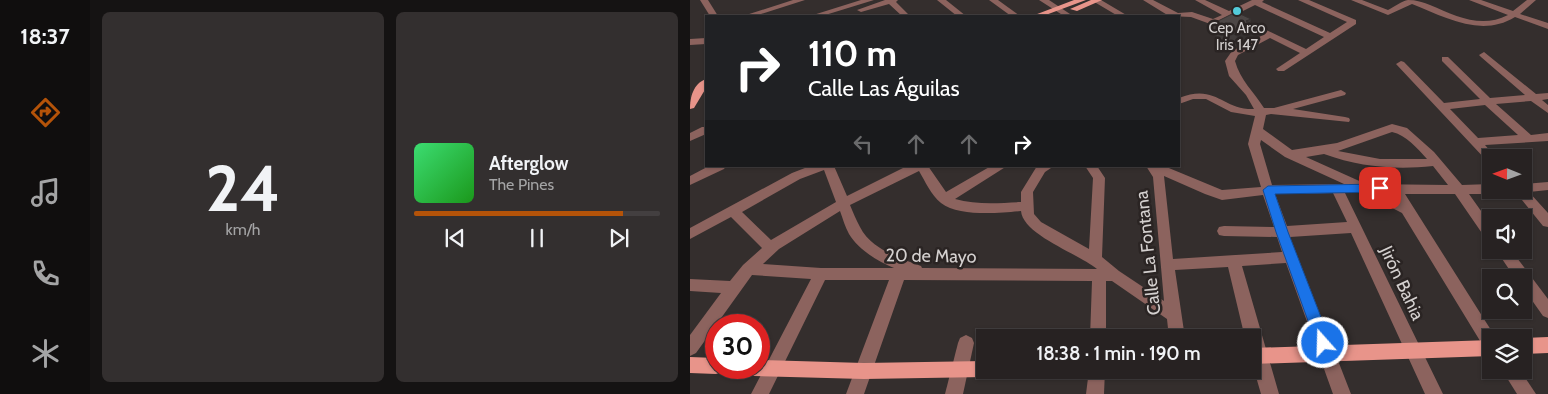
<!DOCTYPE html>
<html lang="es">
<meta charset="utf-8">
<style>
:root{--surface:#272222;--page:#332f2f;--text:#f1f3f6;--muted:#a4a4a5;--line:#433f40;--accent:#b45309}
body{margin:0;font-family:Cabin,sans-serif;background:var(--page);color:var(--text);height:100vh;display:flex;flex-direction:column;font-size:19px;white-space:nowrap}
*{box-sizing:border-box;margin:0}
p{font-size:16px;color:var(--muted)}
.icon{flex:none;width:28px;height:28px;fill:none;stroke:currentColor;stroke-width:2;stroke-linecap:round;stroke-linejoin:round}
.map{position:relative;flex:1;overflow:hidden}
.drawer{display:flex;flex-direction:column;gap:12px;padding:12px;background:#151313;width:600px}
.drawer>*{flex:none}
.hud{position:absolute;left:15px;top:15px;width:475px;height:152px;border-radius:0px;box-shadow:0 1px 4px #0004,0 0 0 1px var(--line);background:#202124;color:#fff;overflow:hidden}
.needle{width:32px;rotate:271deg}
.tools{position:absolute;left:792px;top:149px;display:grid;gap:10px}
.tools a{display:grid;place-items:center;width:50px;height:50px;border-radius:0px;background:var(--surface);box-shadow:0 1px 4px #0004,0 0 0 1px var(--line);font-size:25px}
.speed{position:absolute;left:15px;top:314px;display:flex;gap:10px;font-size:25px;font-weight:700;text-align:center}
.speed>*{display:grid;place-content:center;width:65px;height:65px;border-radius:50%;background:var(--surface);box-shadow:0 1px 4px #0004,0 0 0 1px var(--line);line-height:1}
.speed .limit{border:8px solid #d22;background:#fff;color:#111}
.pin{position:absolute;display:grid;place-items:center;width:42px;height:42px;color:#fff;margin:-21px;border-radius:10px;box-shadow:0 2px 8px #0006}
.me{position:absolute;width:55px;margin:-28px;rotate:340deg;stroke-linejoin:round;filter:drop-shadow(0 0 4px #0008)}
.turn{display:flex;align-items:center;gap:18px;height:105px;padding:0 20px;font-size:22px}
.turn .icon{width:65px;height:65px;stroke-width:2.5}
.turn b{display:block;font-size:35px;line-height:42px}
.lanes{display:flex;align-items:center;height:48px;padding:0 20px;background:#0003;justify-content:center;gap:25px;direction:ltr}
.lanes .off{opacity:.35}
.drawer .widget{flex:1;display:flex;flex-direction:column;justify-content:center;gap:8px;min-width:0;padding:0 18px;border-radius:8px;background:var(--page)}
.drawer .dial{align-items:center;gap:0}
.dial b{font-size:65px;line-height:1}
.song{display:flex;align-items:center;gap:15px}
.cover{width:60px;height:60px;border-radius:8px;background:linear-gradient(135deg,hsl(140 70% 55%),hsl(120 70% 35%))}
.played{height:5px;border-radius:2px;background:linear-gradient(90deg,var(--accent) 85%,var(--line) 85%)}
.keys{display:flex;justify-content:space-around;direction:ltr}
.drawer .tiles{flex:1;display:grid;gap:12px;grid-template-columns:repeat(2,1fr)}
.trip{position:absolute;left:286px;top:329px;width:285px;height:50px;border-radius:0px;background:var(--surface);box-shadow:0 1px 4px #0004,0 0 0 1px var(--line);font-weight:600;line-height:50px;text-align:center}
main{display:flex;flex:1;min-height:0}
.tab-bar{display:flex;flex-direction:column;width:90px;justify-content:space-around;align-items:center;background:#100e0e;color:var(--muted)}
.tab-bar .icon{width:35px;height:35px}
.tab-bar .on{color:var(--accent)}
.tab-bar b{font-size:22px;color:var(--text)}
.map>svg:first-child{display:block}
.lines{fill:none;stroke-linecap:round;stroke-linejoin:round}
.minor{fill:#8c635e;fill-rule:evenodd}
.major{fill:#e8948a;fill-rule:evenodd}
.wall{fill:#413c3b}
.shaded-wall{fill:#353130}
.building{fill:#4c4645;stroke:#353130}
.route{fill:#1a73e8;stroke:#114b97}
.poi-dot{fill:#53cbda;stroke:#2a2423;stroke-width:2}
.labels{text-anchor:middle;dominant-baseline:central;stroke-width:5;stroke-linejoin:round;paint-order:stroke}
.far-poi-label{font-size:15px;fill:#d4d0cf;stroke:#2a2423}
.street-label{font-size:18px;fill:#d4d0cf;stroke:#2a2423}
</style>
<main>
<nav class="tab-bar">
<b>18:37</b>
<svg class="icon on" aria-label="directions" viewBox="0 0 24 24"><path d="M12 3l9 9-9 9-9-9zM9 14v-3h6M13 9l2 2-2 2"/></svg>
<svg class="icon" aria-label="music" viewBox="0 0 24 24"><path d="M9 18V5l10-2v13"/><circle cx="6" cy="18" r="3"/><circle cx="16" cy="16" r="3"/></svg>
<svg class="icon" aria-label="phone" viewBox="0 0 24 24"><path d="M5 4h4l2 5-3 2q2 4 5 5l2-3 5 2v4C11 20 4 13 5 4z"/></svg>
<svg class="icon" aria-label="climate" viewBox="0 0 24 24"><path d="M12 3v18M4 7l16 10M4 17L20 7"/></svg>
</nav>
<section class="drawer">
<div class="tiles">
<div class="widget dial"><b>24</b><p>km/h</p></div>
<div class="widget">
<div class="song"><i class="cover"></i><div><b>Afterglow</b><p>The Pines</p></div></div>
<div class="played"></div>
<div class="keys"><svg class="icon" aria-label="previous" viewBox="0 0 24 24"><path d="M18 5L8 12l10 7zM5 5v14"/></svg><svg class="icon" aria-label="pause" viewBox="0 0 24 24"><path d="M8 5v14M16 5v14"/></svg><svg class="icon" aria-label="next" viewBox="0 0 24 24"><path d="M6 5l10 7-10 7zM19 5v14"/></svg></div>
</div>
</div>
</section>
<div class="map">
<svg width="858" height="394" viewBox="0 0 858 394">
<rect width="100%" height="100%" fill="#342e2d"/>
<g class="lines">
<g class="minor">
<path d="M 10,0 L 18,0 L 28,16 L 20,16 Z"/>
<path d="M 103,0 L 115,0 L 65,16 L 53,16 Z"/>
<path d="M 171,0 L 184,0 L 132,16 L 120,16 Z"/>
<path d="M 195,0 L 208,0 L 206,2 L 220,16 L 212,16 L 199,4 L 171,12 L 167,10 Z"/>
<path d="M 247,0 L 256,0 L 276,16 L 267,16 Z"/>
<path d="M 299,0 L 308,0 L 330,16 L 321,16 Z"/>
<path d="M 349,0 L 359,0 L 383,16 L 374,16 Z"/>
<path d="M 401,0 L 411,0 L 438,16 L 428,16 Z"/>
<path d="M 453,0 L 463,0 L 488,13 L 502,12 L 523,19 L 532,15 L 505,0 L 515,0 L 539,11 L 562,0 L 574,0 L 572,2 L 640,33 L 657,22 L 608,0 L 619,0 L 666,20 L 666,24 L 594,71 L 588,71 L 586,69 L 610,53 L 580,38 L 548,55 L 545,61 C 550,80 564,92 574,108 L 584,108 L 651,90 L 656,93 L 655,95 L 603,109 L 655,117 L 659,118 L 660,120 L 659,122 L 581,114 L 576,115 L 573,129 L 602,150 L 647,143 L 702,124 L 717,128 L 744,152 L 772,185 L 801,184 L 801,190 L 807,190 L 801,194 L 779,194 L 801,225 L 801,240 L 796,239 L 765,194 L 715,194 L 806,338 L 801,338 L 801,352 L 795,349 L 712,213 L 673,193 L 655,193 L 753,394 L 735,394 L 661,233 L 600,237 L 661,394 L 643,394 L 596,263 L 552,266 L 589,394 L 571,394 L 562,363 L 562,338 L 555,338 L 538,267 L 485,270 L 495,338 L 479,338 L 477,319 L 422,281 L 416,281 L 416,338 L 400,338 L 402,281 L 214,280 L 174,394 L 156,394 L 199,280 L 135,280 L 79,394 L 61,394 L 121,279 L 62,275 L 6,353 L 0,356 L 0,335 L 31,293 L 0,291 L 0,279 L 40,281 L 53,265 L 72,248 L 41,217 L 0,239 L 0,228 L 102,173 L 120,166 L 144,166 L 157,196 L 217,166 L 238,166 L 256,192 L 301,166 L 317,166 L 265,199 C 286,205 310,203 331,202 L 331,192 L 347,166 L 364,166 L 355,172 L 343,192 L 344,214 L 351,222 L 399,249 L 403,178 L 395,166 L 407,166 L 415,178 L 412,257 L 429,271 L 474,301 L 463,177 L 456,166 L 474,166 L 532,190 L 571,187 L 558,144 L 565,116 L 541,112 L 516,99 L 503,99 L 489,104 L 489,98 C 526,83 532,110 564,109 L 556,95 L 539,76 L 535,61 L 542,51 L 573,35 L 539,18 L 523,25 L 501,17 L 479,16 ZM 565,5 L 634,37 L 616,49 L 545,15 ZM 702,132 C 716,135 727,148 737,159 L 690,159 L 648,151 ZM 571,140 L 595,157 L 654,184 L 582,185 L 570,144 ZM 634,154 C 670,167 705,170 743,166 L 758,185 L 676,184 L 616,157 ZM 134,170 L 146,202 L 81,240 L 52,212 L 110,179 ZM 229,171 C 235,181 241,195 251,203 C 269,217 310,213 331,211 C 333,235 389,254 407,269 L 232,268 L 231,266 C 209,258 181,249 170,227 C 166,220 163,212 160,205 ZM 474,176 L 515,194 L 532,200 L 573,195 L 584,227 L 534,226 L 529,227 L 527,231 L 529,235 L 534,236 L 587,237 L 592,252 L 483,259 ZM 643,193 L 657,222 L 597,226 L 585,194 ZM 695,193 L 703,193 L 705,198 ZM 150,211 C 153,219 155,227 159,234 C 168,249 188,262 204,268 L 131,268 L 73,264 L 89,249 Z"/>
<path d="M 661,0 L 672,0 L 698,10 C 704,7 712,1 718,0 C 726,0 733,2 740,5 C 766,16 791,29 818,15 L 779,0 L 791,0 L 823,11 L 837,0 L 846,0 L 830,14 L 858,23 L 858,29 L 825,17 C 791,38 755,17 722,4 L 698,15 Z"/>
<path d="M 16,38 L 16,44 L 0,45 L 0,39 Z"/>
<path d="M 794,52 L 846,94 L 858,93 L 858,99 L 852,100 L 858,105 L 858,113 L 841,101 L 806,104 L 841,135 L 858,133 L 858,141 L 795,145 L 806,158 L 801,158 L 801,162 L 797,161 L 706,64 L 711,61 L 714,62 L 754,103 L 790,99 L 752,61 L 752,57 L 758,57 L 800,98 L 835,95 L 791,57 L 789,55 ZM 795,105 L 828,135 L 788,138 L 760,109 Z"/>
<path d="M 12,127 L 16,127 L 16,134 L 0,141 L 0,133 Z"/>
<path d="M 19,166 L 36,166 L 34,169 L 0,185 L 0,176 Z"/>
<path d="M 858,182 L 858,190 L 839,192 L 858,213 L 858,227 L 853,226 L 824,190 L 834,190 L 834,184 Z"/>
<path d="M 806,250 L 821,250 L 858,299 L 858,318 L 853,316 L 834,289 L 834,278 L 825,278 Z"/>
<path d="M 276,335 L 282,338 L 284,343 L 273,394 L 255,394 L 268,343 L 270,338 Z"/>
<path d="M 399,370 L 415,370 L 414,394 L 396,394 Z"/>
<path d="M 812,370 L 830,370 L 846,394 L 827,394 Z"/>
</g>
<g class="major">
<path d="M 384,0 L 396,0 L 353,16 L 342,16 Z"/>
<path d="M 401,0 L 412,0 L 387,11 L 380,9 Z"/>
<path d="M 16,79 L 16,88 L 4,108 L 0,109 C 0,97 3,84 16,79 Z"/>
<path d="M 858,337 L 858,353 L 834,354 L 834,338 Z"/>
<path d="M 801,340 L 801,356 L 562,364 L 562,348 Z"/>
<path d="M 0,357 L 26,358 L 26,368 L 34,368 L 32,372 L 26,374 L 0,373 Z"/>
<path d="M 69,360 L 174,363 L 295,361 L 295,370 L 303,370 L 301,375 L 295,377 L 174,379 L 64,376 L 58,374 L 56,368 L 69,368 Z"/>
</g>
</g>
<path class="wall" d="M 561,19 L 560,23 L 563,37 L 545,47 L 522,34 L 524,23 Z"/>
<path class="shaded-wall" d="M 566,26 L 563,37 L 545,47 L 547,36 Z"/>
<path class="building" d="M 546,12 L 561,19 L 556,21 L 566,26 L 547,36 L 524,23 Z"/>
<path class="route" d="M 690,184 L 695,188 L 690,192 L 585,194 L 598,232 L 641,343 L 638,347 L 633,349 L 628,347 L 626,343 L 586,232 L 573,190 L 578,186 Z"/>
<circle class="poi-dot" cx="547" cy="11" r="5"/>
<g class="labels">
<g class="far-poi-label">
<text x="547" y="28">Cep Arco<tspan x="547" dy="17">Iris 147</tspan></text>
</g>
<g class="street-label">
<text transform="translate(458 253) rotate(-96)">Calle La Fontana</text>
<text transform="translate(241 256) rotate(1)">20 de Mayo</text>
<text transform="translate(712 283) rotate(65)">Jirón Bahia</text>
</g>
</g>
</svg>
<div class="tools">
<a><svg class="needle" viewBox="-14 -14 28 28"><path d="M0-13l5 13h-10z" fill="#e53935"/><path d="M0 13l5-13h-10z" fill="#a4a4a5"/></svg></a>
<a><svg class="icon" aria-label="sound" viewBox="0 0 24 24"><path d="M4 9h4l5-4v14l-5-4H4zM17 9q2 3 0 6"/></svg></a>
<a><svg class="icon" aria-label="search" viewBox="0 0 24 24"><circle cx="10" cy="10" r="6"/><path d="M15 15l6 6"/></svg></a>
<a><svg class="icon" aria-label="layers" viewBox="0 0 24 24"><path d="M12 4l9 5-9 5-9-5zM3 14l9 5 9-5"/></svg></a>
</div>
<div class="speed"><div class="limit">30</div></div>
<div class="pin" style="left:690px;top:188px;background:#d93025"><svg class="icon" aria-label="arrive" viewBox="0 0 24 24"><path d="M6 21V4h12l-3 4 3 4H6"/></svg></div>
<svg class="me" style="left:633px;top:343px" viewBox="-20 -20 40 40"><circle r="17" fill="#1a73e8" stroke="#fff" stroke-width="3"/><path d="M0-11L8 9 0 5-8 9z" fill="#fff"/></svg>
<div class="trip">18:38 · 1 min · 190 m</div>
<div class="hud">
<div class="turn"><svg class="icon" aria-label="right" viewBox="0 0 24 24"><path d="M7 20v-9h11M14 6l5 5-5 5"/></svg><div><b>110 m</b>Calle Las Águilas</div></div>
<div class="lanes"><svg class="icon off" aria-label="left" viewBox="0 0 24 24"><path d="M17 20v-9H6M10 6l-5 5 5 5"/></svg><svg class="icon off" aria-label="ahead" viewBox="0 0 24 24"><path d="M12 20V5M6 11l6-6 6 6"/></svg><svg class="icon off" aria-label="ahead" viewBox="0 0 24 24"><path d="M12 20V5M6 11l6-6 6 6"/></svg><svg class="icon" aria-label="right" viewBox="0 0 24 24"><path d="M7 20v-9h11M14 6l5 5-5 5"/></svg></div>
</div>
</div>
</main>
